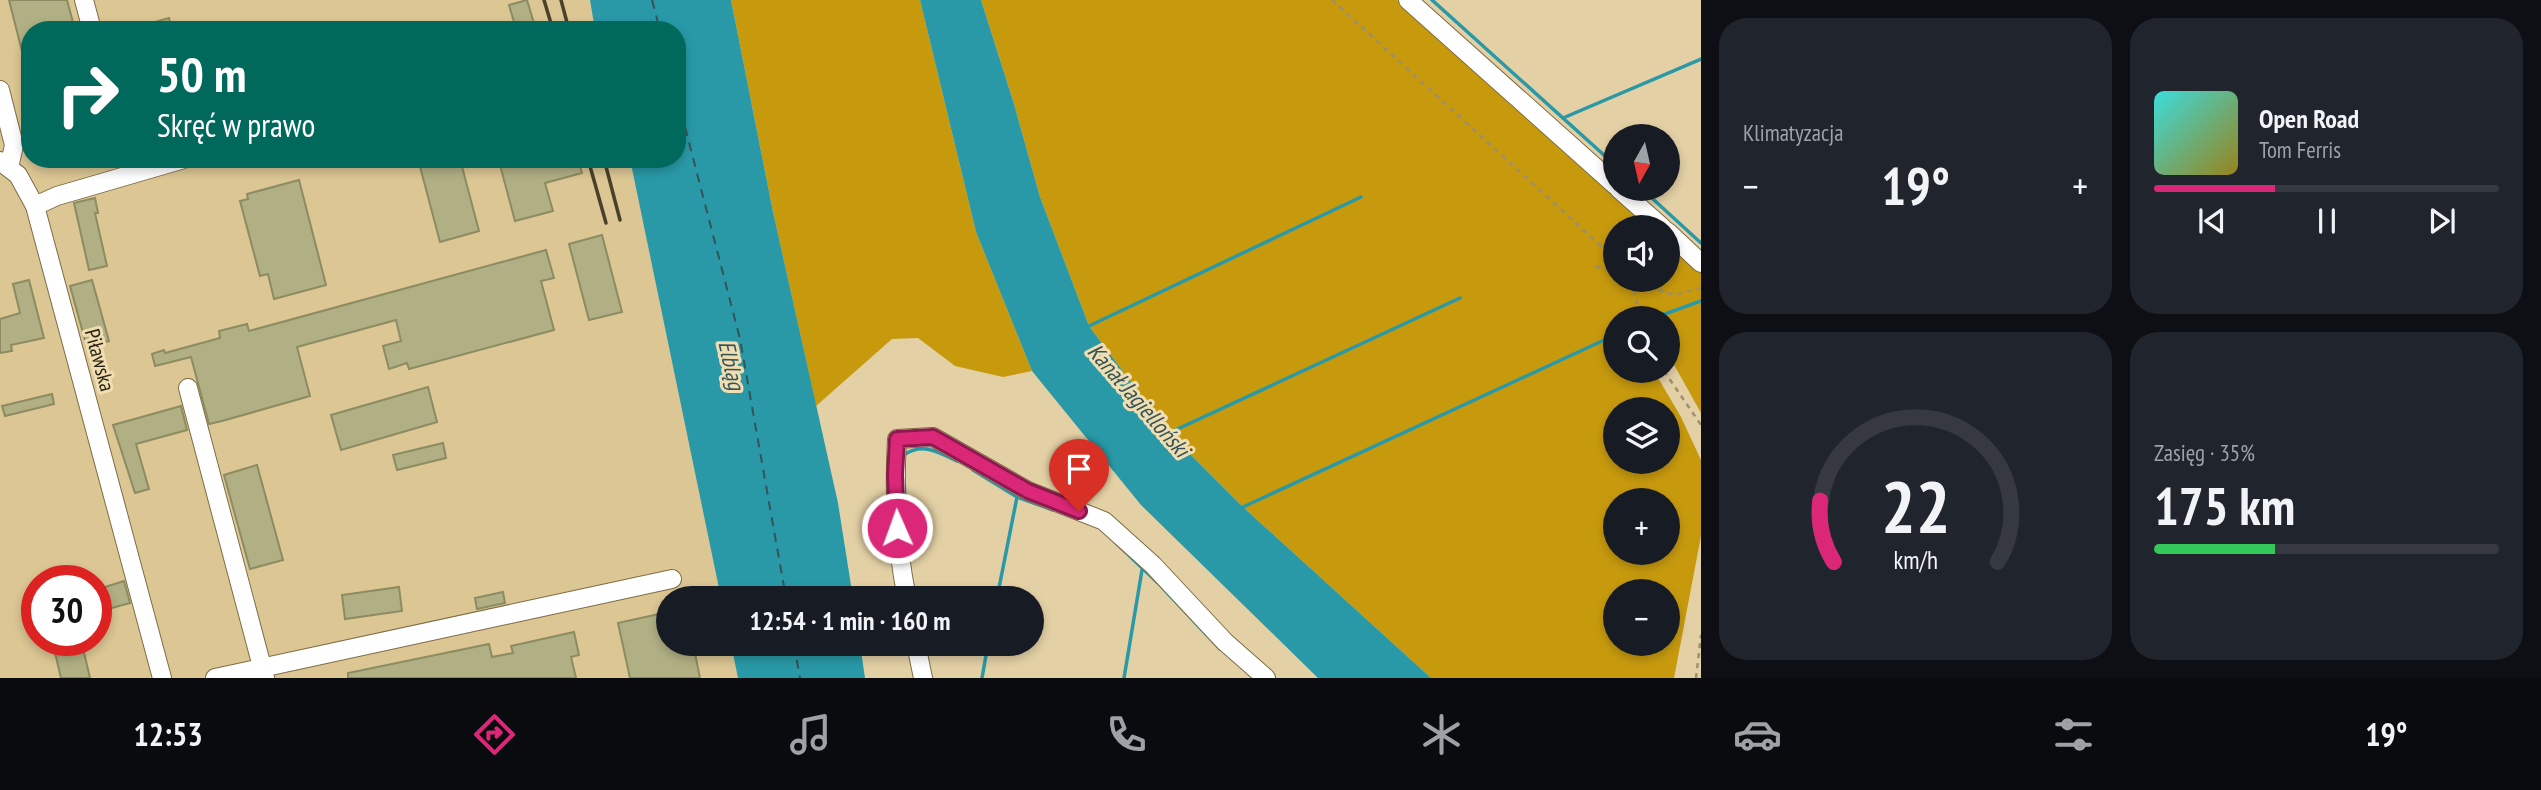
<!DOCTYPE html>
<html lang="pl">
<meta charset="utf-8">
<style>
:root{--surface:#171b24;--page:#20242c;--text:#f1f3f6;--muted:#9ea1a6;--line:#363941;--accent:#db2777}
body{margin:0;font-family:"PT Sans Narrow",sans-serif;background:var(--page);color:var(--text);height:100vh;display:flex;flex-direction:column;font-size:26px;white-space:nowrap}
*{box-sizing:border-box;margin:0}
p{font-size:23px;color:var(--muted)}
.icon{flex:none;width:38px;height:38px;fill:none;stroke:currentColor;stroke-width:2;stroke-linecap:round;stroke-linejoin:round}
.map{position:relative;flex:1;overflow:hidden}
.details{display:flex;flex-direction:column;gap:18px;padding:18px;background:#0d0f14;width:840px}
.details>*{flex:none}
.hud{position:absolute;left:21px;top:21px;width:665px;height:147px;border-radius:28px;box-shadow:0 4px 10px #0003;background:#00695c;color:#fff;overflow:hidden}
.needle{width:46px;rotate:188deg}
.fabs{position:absolute;left:1603px;top:124px;display:grid;gap:14px}
.fabs a{display:grid;place-items:center;width:77px;height:77px;border-radius:50%;background:var(--surface);box-shadow:0 4px 10px #0003;font-size:35px}
.speed{position:absolute;left:21px;top:565px;display:flex;gap:14px;font-size:35px;font-weight:700;text-align:center}
.speed>*{display:grid;place-content:center;width:91px;height:91px;border-radius:50%;background:var(--surface);box-shadow:0 4px 10px #0003;line-height:1}
.speed .limit{border:10px solid #d22;background:#fff;color:#111}
.pin{position:absolute;display:grid;place-items:center;width:60px;height:60px;color:#fff;margin:-72px -30px;border-radius:50% 50% 50% 0;rotate:-45deg;box-shadow:0 0 7px #0007}
.pin .icon{rotate:45deg}
.me{position:absolute;width:77px;margin:-38px;rotate:358deg;stroke-linejoin:round;filter:drop-shadow(0 0 5px #0008)}
.turn{display:flex;align-items:center;gap:24px;height:147px;padding:0 21px;font-size:32px}
.turn .icon{width:91px;height:91px;stroke-width:2.5}
.turn b{display:block;font-size:49px;line-height:60px}
.big{font-size:52px;font-weight:700;line-height:1.1}
.details .card{flex:1;display:flex;flex-direction:column;justify-content:center;gap:10px;min-width:0;padding:0 24px;border-radius:28px;background:var(--page)}
.details .dial{align-items:center;gap:0}
.dial svg{height:182px;overflow:visible;fill:none;stroke:var(--line);stroke-width:7;stroke-linecap:round;text-anchor:middle}
.dial text{fill:var(--text);stroke:none}
.song{display:flex;align-items:center;gap:21px}
.cover{width:84px;height:84px;border-radius:10px;background:linear-gradient(135deg,hsl(180 70% 55%),hsl(50 70% 35%))}
.played{height:7px;border-radius:4px;background:linear-gradient(90deg,var(--accent) 35%,var(--line) 35%)}
.keys{display:flex;justify-content:space-around;direction:ltr}
.heat{display:flex;justify-content:space-between;align-items:center;font-size:38px;direction:ltr}
.charge{height:10px;border-radius:5px;background:linear-gradient(90deg,#34c759 35%,var(--line) 0)}
.details .tiles{flex:1;display:grid;gap:18px;grid-template-columns:repeat(2,1fr)}
.trip{position:absolute;left:656px;top:586px;width:388px;height:70px;border-radius:35px;background:var(--surface);box-shadow:0 4px 10px #0003;font-weight:700;line-height:70px;text-align:center}
.tab-bar{display:flex;height:112px;justify-content:space-around;align-items:center;background:#090b0e;color:var(--muted)}
.tab-bar .icon{width:49px;height:49px}
.tab-bar .on{color:var(--accent)}
.tab-bar b{font-size:32px;color:var(--text)}
main{display:flex;flex:1;min-height:0}
.map>svg:first-child{display:block}
.built{fill:#dbc694;fill-rule:evenodd}
.green{fill:#c79a0e;fill-rule:evenodd}
.water{fill:#2999a7}
.lines{fill:none;stroke-linecap:round;stroke-linejoin:round}
.stream{stroke:#2999a7;stroke-width:3.5}
.ferry{stroke:#345458;stroke-width:2;stroke-dasharray:9 7;stroke-linecap:butt}
.building{fill:#b1b084;stroke:#8c8b61;stroke-width:2}
.minor-casing{stroke:#7d6c45;stroke-width:20}
.path{stroke:#9d8f6e;stroke-width:2.5;stroke-dasharray:5 5;stroke-linecap:butt}
.minor{stroke:#fff;stroke-width:18}
.rail{stroke:#4a412c;stroke-width:3.5}
.route-casing{stroke:#8e194d;stroke-width:18}
.route{stroke:#db2777;stroke-width:12}
.labels{text-anchor:middle;dominant-baseline:central;stroke-width:6;stroke-linejoin:round;paint-order:stroke}
.street-label{font-size:21px;fill:#2b2414;stroke:#f0ddb2}
.water-label{font-size:23px;font-style:italic;fill:#345458;stroke:#f0ddb2}
</style>
<main>
<div class="map">
<svg width="1701" height="678" viewBox="0 0 1701 678">
<rect width="100%" height="100%" fill="#e3d0a5"/>
<path class="built" d="M 0,0 L 590,0 L 595,30 L 30,30 L 30,159 L 630,159 L 721,598 L 668,598 L 668,644 L 731,644 L 738,678 L 0,678 ZM 37,581 L 96,581 L 96,640 L 37,640 Z"/>
<g class="green">
<path d="M 731,0 L 920,0 L 976,232 L 1032,371 L 1003,377 L 955,366 L 918,338 L 892,339 L 816,406 L 773,212 Z"/>
<path d="M 981,0 L 1397,0 L 1653,227 L 1615,228 L 1615,280 L 1668,280 L 1668,242 L 1701,272 L 1701,413 L 1668,354 L 1668,318 L 1615,318 L 1615,371 L 1654,371 L 1681,417 L 1701,460 L 1701,536 L 1674,678 L 1431,678 L 1243,507 L 1169,433 L 1089,326 L 1040,197 L 1014,104 ZM 1615,410 L 1668,410 L 1668,462 L 1615,462 ZM 1615,500 L 1668,500 L 1668,553 L 1615,553 ZM 1615,592 L 1668,592 L 1668,644 L 1615,644 Z"/>
</g>
<g class="water">
<path d="M 590,0 L 731,0 L 773,212 L 838,503 L 853,598 L 721,598 L 630,159 L 677,159 L 677,30 L 595,30 Z"/>
<path d="M 920,0 L 981,0 L 1014,104 L 1040,197 L 1089,326 L 1169,433 L 1243,507 L 1431,678 L 1318,678 L 1141,505 L 1032,371 L 976,232 Z"/>
<path d="M 731,644 L 860,644 L 865,678 L 738,678 Z"/>
</g>
<g class="lines">
<g class="stream">
<path d="M 1432,0 L 1615,165"/>
<path d="M 1563,118 L 1701,59"/>
<path d="M 1642,189 L 1701,243"/>
<path d="M 1654,318 L 1701,301"/>
<path d="M 1089,326 L 1361,197"/>
<path d="M 1169,433 L 1460,298"/>
<path d="M 904,455 C 922,442 939,452 957,461"/>
<path d="M 973,470 L 1017,497 L 1053,510"/>
<path d="M 904,477 L 906,522"/>
<path d="M 1243,507 L 1615,335"/>
<path d="M 1115,542 L 1160,585 L 1220,649"/>
<path d="M 997,598 L 1017,497"/>
<path d="M 982,678 L 988,644"/>
<path d="M 1124,678 L 1142,570"/>
</g>
<g class="ferry">
<path d="M 652,0 L 660,30"/>
<path d="M 677,96 L 740,339 L 786,598"/>
<path d="M 794,644 L 800,678"/>
</g>
</g>
<g class="building">
<path d="M 9,0 L 67,0 L 75,30 L 30,30 L 30,66 L 26,67 Z"/>
<path d="M 527,0 L 536,30 L 497,30 L 496,26 L 514,22 L 509,5 Z"/>
<path d="M 169,18 L 172,30 L 137,30 L 137,27 Z"/>
<path d="M 418,159 L 460,159 L 479,231 L 440,242 Z"/>
<path d="M 522,159 L 578,159 L 582,173 L 545,183 L 553,211 L 515,221 L 500,165 Z"/>
<path d="M 299,180 L 326,285 L 274,299 L 268,274 L 260,276 L 240,201 L 248,199 L 247,194 Z"/>
<path d="M 95,198 L 98,213 L 95,213 L 107,266 L 89,270 L 74,203 Z"/>
<path d="M 602,235 L 622,312 L 589,320 L 569,244 Z"/>
<path d="M 546,250 L 554,278 L 541,281 L 554,330 L 409,369 L 407,363 L 389,369 L 383,346 L 401,341 L 396,320 L 297,347 L 310,396 L 222,421 L 209,424 L 191,357 L 155,366 L 152,354 L 164,350 L 165,353 L 220,338 L 219,331 L 247,324 L 249,331 Z"/>
<path d="M 29,280 L 44,338 L 11,345 L 12,351 L 0,353 L 0,319 L 20,313 L 13,284 Z"/>
<path d="M 92,280 L 109,341 L 87,347 L 70,286 Z"/>
<path d="M 428,387 L 437,422 L 341,450 L 331,415 Z"/>
<path d="M 52,394 L 54,404 L 5,416 L 2,406 Z"/>
<path d="M 181,406 L 187,430 L 136,444 L 149,489 L 135,493 L 113,425 Z"/>
<path d="M 443,443 L 446,458 L 397,470 L 393,455 Z"/>
<path d="M 257,465 L 283,560 L 250,569 L 224,475 Z"/>
<path d="M 124,581 L 130,603 L 108,609 L 102,588 Z"/>
<path d="M 399,587 L 402,611 L 345,619 L 342,595 Z"/>
<path d="M 503,592 L 505,603 L 477,609 L 475,598 Z"/>
<path d="M 668,612 L 668,644 L 693,644 L 700,678 L 630,678 L 618,623 Z"/>
<path d="M 574,632 L 579,655 L 571,657 L 576,678 L 348,678 L 348,673 L 489,644 L 492,657 L 513,653 L 511,646 Z"/>
<path d="M 52,640 L 81,640 L 90,678 L 61,678 Z"/>
</g>
<g class="lines">
<defs>
<g id="minor">
<path d="M 84,0 L 92,30"/>
<path d="M 1408,0 L 1615,185"/>
<path d="M 0,90 L 14,145 L 9,168"/>
<path d="M 0,161 L 18,175 L 35,206 L 162,678"/>
<path d="M 1619,189 L 1663,228"/>
<path d="M 35,206 L 57,196 L 184,159"/>
<path d="M 1668,232 L 1701,263"/>
<path d="M 188,388 L 265,678"/>
<path d="M 907,598 C 896,546 894,493 897,439 L 933,437 L 1028,491 L 1104,521 L 1153,565 L 1225,642 L 1266,678"/>
<path d="M 916,644 L 923,678"/>
<path d="M 215,678 L 672,579"/>
</g>
</defs>
<use href="#minor" class="minor-casing"/>
<g class="path">
<path d="M 1332,0 L 1615,259"/>
<path d="M 1596,266 L 1615,274"/>
<path d="M 1630,280 L 1674,295 L 1701,288"/>
<path d="M 1631,280 L 1641,318"/>
<path d="M 1664,371 L 1701,425"/>
<path d="M 1696,678 L 1701,635"/>
</g>
<use href="#minor" class="minor"/>
<g class="rail">
<path d="M 544,0 L 553,30"/>
<path d="M 561,0 L 569,30"/>
<path d="M 588,159 L 606,223"/>
<path d="M 604,159 L 620,220"/>
</g>
</g>
<g class="lines">
<defs>
<path id="route" d="M 897,528 L 895,475 L 897,439 L 933,437 L 1028,491 L 1079,511"/>
</defs>
<use href="#route" class="route-casing"/>
<use href="#route" class="route"/>
</g>
<g class="labels">
<g class="street-label">
<text transform="translate(100 360) rotate(75)">Piławska</text>
</g>
<g class="water-label">
<text transform="translate(732 365) rotate(77)">Elbląg</text>
<text transform="translate(1139 400) rotate(49)">Kanał Jagielloński</text>
</g>
</g>
</svg>
<div class="fabs">
<a><svg class="needle" viewBox="-14 -14 28 28"><path d="M0-13l5 13h-10z" fill="#e53935"/><path d="M0 13l5-13h-10z" fill="#9ea1a6"/></svg></a>
<a><svg class="icon" aria-label="sound" viewBox="0 0 24 24"><path d="M4 9h4l5-4v14l-5-4H4zM17 9q2 3 0 6"/></svg></a>
<a><svg class="icon" aria-label="search" viewBox="0 0 24 24"><circle cx="10" cy="10" r="6"/><path d="M15 15l6 6"/></svg></a>
<a><svg class="icon" aria-label="layers" viewBox="0 0 24 24"><path d="M12 4l9 5-9 5-9-5zM3 14l9 5 9-5"/></svg></a>
<a>+</a>
<a>−</a>
</div>
<div class="speed"><div class="limit">30</div></div>
<div class="pin" style="left:1079px;top:511px;background:#d93025"><svg class="icon" aria-label="arrive" viewBox="0 0 24 24"><path d="M6 21V4h12l-3 4 3 4H6"/></svg></div>
<svg class="me" style="left:897px;top:528px" viewBox="-20 -20 40 40"><circle r="17" fill="#db2777" stroke="#fff" stroke-width="3"/><path d="M0-11L8 9 0 5-8 9z" fill="#fff"/></svg>
<div class="trip">12:54 · 1 min · 160 m</div>
<div class="hud">
<div class="turn"><svg class="icon" aria-label="right" viewBox="0 0 24 24"><path d="M7 20v-9h11M14 6l5 5-5 5"/></svg><div><b>50 m</b>Skręć w prawo</div></div>
</div>
</div>
<section class="details">
<div class="tiles">
<div class="card"><p>Klimatyzacja</p>
<div class="heat"><a>−</a><b class="big">19°</b><a>+</a></div>
</div>
<div class="card">
<div class="song"><i class="cover"></i><div><b>Open Road</b><p>Tom Ferris</p></div></div>
<div class="played"></div>
<div class="keys"><svg class="icon" aria-label="previous" viewBox="0 0 24 24"><path d="M18 5L8 12l10 7zM5 5v14"/></svg><svg class="icon" aria-label="pause" viewBox="0 0 24 24"><path d="M8 5v14M16 5v14"/></svg><svg class="icon" aria-label="next" viewBox="0 0 24 24"><path d="M6 5l10 7-10 7zM19 5v14"/></svg></div>
</div>
<div class="card dial"><svg viewBox="0 0 100 80">
<path d="M14 69A42 42 0 1 1 86 69"/>
<path d="M14 69A42 42 0 0 1 8 42" stroke="#db2777"/>
<text x="50" y="56" font-size="32" font-weight="700">22</text>
<text x="50" y="72" font-size="11">km/h</text>
</svg></div>
<div class="card"><p>Zasięg · 35%</p><b class="big">175 km</b><div class="charge"></div></div>
</div>
</section>
</main>
<nav class="tab-bar">
<b>12:53</b>
<svg class="icon on" aria-label="directions" viewBox="0 0 24 24"><path d="M12 3l9 9-9 9-9-9zM9 14v-3h6M13 9l2 2-2 2"/></svg>
<svg class="icon" aria-label="music" viewBox="0 0 24 24"><path d="M9 18V5l10-2v13"/><circle cx="6" cy="18" r="3"/><circle cx="16" cy="16" r="3"/></svg>
<svg class="icon" aria-label="phone" viewBox="0 0 24 24"><path d="M5 4h4l2 5-3 2q2 4 5 5l2-3 5 2v4C11 20 4 13 5 4z"/></svg>
<svg class="icon" aria-label="climate" viewBox="0 0 24 24"><path d="M12 3v18M4 7l16 10M4 17L20 7"/></svg>
<svg class="icon" aria-label="car" viewBox="0 0 24 24"><path d="M5 17H2v-5l4-1 3-4h7l3 4 3 1v5h-3M9 17h6M6 11h13"/><circle cx="7" cy="17" r="2"/><circle cx="17" cy="17" r="2"/></svg>
<svg class="icon" aria-label="filters" viewBox="0 0 24 24"><path d="M4 7h16M4 17h16"/><circle cx="9" cy="7" r="2"/><circle cx="15" cy="17" r="2"/></svg>
<b>19°</b>
</nav>
